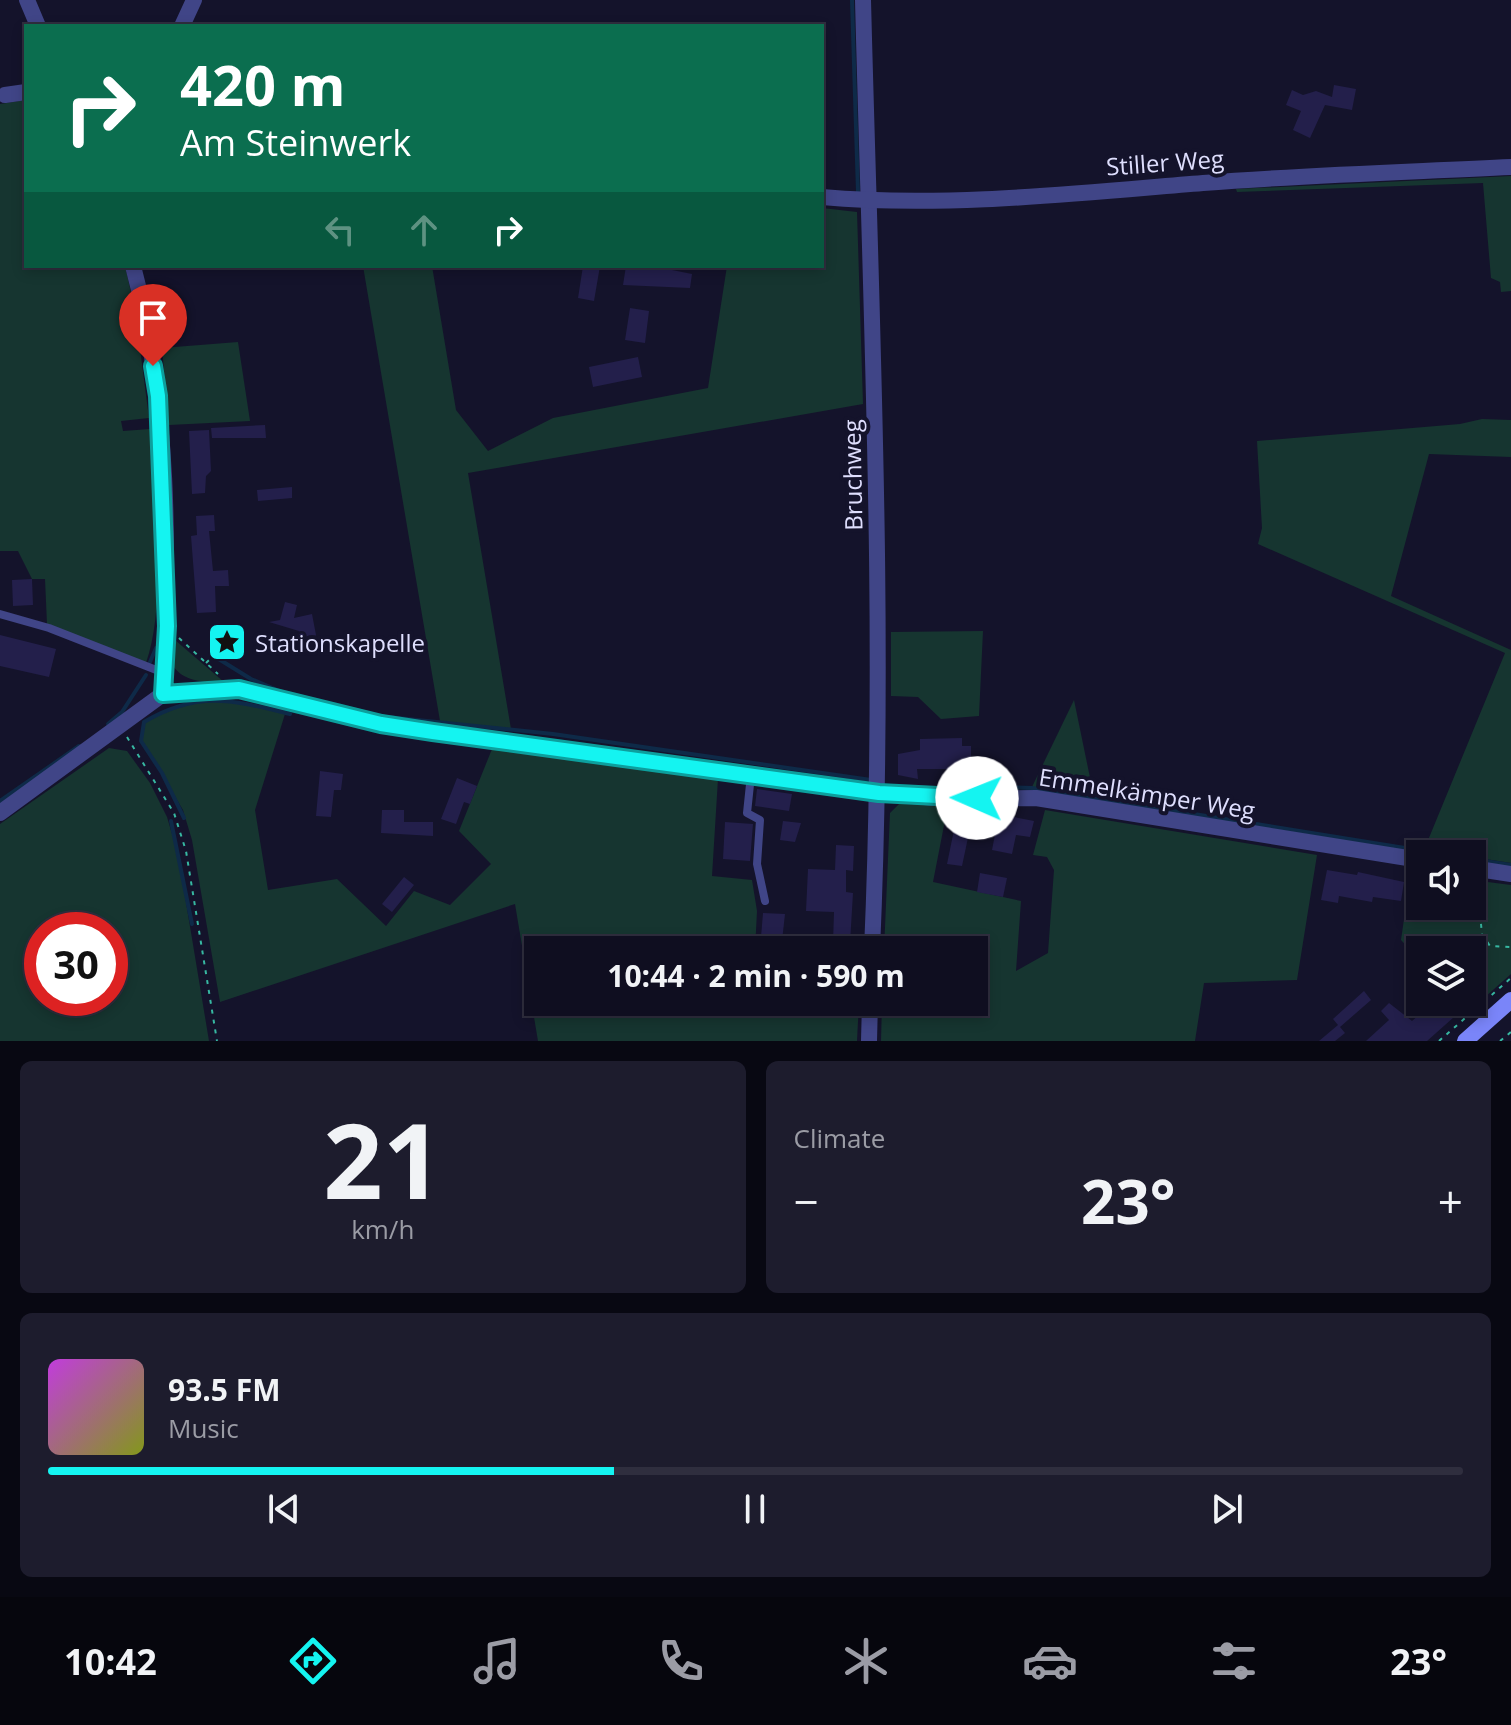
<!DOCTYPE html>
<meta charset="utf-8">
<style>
:root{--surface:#0f0e20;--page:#1d1c2d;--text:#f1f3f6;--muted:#9b9ca5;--line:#2f2e3e;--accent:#14f4f1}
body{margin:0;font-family:"Open Sans",sans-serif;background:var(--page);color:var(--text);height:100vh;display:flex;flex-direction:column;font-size:30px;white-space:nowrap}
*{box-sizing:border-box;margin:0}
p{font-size:26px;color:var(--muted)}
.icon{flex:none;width:44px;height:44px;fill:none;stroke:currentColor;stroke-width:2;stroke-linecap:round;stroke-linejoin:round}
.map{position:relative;height:1041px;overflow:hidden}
.side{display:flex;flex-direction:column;gap:20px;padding:20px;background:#080812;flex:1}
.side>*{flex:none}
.hud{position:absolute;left:24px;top:24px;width:800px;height:244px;border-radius:0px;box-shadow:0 4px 12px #0003,0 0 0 2px var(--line);background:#0b6e4f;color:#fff;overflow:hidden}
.fabs{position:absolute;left:1406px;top:840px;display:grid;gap:16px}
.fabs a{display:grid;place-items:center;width:80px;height:80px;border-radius:0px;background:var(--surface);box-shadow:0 4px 12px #0003,0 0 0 2px var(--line);font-size:40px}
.speed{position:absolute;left:24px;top:912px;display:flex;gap:16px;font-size:40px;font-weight:700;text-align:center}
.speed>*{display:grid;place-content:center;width:104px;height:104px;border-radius:50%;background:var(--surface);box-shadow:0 4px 12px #0003,0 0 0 2px var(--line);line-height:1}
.speed .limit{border:12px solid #d22;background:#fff;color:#111}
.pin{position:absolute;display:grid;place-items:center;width:68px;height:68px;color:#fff;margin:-82px -34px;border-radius:50% 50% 50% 0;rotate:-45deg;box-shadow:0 0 8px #0007}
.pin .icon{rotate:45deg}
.me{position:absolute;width:88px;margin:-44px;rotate:271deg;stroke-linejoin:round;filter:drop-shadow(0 0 6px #0008)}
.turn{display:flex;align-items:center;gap:28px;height:168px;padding:0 24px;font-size:36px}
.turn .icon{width:104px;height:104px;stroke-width:2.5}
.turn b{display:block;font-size:56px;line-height:68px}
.lanes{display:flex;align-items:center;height:76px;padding:0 24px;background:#0003;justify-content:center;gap:40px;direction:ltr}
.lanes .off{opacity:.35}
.big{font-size:60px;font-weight:700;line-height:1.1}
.side .widget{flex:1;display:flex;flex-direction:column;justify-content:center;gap:12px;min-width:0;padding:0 28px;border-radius:12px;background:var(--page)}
.side .dial{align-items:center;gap:0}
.dial b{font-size:104px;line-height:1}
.song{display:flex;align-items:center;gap:24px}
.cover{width:96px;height:96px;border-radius:12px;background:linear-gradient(135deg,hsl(290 70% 55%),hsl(70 70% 35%))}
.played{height:8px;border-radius:4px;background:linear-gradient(90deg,var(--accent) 40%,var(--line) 40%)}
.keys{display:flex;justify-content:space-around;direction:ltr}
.heat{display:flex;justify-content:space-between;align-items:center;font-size:44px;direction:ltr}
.side .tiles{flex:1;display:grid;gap:20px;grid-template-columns:1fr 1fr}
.widget:last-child{grid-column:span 2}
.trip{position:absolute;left:524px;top:936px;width:464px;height:80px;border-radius:0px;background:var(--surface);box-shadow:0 4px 12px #0003,0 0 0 2px var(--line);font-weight:700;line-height:80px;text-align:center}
.menu{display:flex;height:128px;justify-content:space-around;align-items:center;background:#06060d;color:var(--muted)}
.menu .icon{width:56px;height:56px}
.menu .active{color:var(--accent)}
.menu b{font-size:36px;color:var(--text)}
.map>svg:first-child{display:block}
.green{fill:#163530;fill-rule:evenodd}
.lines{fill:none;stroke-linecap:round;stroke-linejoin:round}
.stream{stroke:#0e2a48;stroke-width:4}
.building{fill:#231f4b}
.path{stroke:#37b8a2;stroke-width:2;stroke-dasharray:4 6;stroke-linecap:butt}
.service{stroke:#404587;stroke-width:8}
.minor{stroke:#404587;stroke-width:16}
.secondary{stroke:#7a85f9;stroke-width:16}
.route-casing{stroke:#0d9f9d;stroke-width:20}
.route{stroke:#14f4f1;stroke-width:14}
.labels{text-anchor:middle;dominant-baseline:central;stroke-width:8;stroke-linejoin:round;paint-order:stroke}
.street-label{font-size:24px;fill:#dedefd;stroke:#14132b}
.poi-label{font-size:24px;fill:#dedefd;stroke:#14132b;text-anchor:start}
</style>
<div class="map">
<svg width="1511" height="1041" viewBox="0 0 1511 1041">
<rect width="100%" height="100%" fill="#14132b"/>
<g class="green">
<path d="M 26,100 L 26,266 L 125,266 L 135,310 L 149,418 L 121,421 L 123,431 L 150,429 C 153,498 168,599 146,663 L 47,624 L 45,579 L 32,579 L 18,551 L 0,551 L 0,104 Z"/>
<path d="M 1511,176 L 1511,291 L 1501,292 L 1500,282 L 1491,278 L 1483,183 L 1237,192 L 1236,189 Z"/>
<path d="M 822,208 L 857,212 L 863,404 L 468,473 L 511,729 L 440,721 L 363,266 L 432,266 L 456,410 L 488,451 L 553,418 L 708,388 L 727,266 L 822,266 Z"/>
<path d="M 238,342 L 250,421 L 169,425 L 162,348 Z"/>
<path d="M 1482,419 L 1511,420 L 1511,457 L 1429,454 L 1391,596 L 1511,650 L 1511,863 L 1472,857 L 1472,854 L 1424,850 L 1505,653 L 1258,544 L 1262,528 L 1257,441 L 1460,424 Z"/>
<path d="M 983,631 L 979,716 L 941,719 L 918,697 L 891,696 L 891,632 Z"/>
<path d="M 175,640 L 224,682 L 224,684 C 201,680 184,684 170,662 Z"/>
<path d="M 1074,700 L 1094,797 L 1032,787 Z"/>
<path d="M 200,701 L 233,701 L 285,714 L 255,810 L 268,890 L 337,879 L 386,926 L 414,891 L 450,905 L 491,864 L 459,831 L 492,749 L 718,779 L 712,876 L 752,880 L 757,911 L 755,950 L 538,950 L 538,1002 L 859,1002 L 857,1041 L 538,1041 L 515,904 L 220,1002 L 192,840 L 183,810 L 142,741 L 145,723 L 167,710 Z"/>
<path d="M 109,748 L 127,751 L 150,783 L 167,817 L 178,854 L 209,1041 L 0,1041 L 0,824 ZM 42,930 L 110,930 L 110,998 L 42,998 Z"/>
<path d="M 899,804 L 948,805 L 933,882 L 1021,901 L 1016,971 L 1048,953 L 1054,870 L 1047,857 L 1033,855 L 1045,810 L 1317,855 L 1297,980 L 1204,983 L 1195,1041 L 881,1041 L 882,1002 L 974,1002 L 974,950 L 884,950 L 890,813 Z"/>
<path d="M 1411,870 L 1420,872 L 1420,906 L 1472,906 L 1472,880 L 1511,885 L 1511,974 L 1467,1013 L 1457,1002 L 1472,1002 L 1472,950 L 1420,950 L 1420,960 L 1401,940 Z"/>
</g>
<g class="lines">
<g class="stream">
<path d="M 852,0 L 858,192"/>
<path d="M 217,658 L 251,679 L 282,692"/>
<path d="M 150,662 L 156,648"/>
<path d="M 388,717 L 553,734 L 871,780"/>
<path d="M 108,724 L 122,712 L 146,675"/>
<path d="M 964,786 L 1032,788 L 1442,854"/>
<path d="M 0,801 L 79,746"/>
<path d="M 184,818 L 162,773 L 141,741 L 144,722 C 198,690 233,700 290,714"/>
<path d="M 171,821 L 192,924"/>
<path d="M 1472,859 L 1511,865"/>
</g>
</g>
<g class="building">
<path d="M 1334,85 L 1356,89 L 1352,110 L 1325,105 L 1310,138 L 1293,130 L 1301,111 L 1286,105 L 1292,90 L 1303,95 L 1316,91 L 1332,97 Z"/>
<path d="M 583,266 L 600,266 L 594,301 L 578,298 Z"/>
<path d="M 626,266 L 652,266 L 692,274 L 690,288 L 623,285 Z"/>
<path d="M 630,308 L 649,311 L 645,343 L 625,340 Z"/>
<path d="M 638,357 L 642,377 L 593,387 L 589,367 Z"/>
<path d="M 265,425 L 266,438 L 212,438 L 211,428 Z"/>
<path d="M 209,430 L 211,471 L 206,476 L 205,493 L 192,494 L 189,431 Z"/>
<path d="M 292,487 L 292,498 L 258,501 L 257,490 Z"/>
<path d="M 214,515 L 215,531 L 209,531 L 213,571 L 228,570 L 229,586 L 215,586 L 216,612 L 197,613 L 191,536 L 197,535 L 196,516 Z"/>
<path d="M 32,579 L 33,605 L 13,606 L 12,580 Z"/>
<path d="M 285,602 L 297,605 L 294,618 L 312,614 L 316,635 L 310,654 L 294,650 L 299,631 L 269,622 L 280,620 Z"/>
<path d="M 0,635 L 56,649 L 49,677 L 0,666 Z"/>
<path d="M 962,738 L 962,746 L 971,746 L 971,769 L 966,774 L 952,769 L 917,769 L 918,779 L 898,775 L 898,754 L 920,750 L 920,739 Z"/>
<path d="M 320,771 L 343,774 L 341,790 L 334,790 L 331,817 L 316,816 Z"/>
<path d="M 457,778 L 477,786 L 470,804 L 464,802 L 456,824 L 441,819 Z"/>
<path d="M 757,789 L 792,794 L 789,811 L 755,806 Z"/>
<path d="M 382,810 L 404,810 L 404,822 L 433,822 L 433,836 L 381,833 Z"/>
<path d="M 999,814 L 1034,821 L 1030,837 L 1016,835 L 1012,854 L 992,850 Z"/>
<path d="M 783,821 L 801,823 L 795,842 L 780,840 Z"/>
<path d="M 725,822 L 753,824 L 750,861 L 723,859 Z"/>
<path d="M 954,830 L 969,833 L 962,866 L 947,864 Z"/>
<path d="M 836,845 L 854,846 L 853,871 L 846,870 L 846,892 L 853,893 L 850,943 L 833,943 L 834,912 L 806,911 L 808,869 L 835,870 Z"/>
<path d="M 1327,870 L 1357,875 L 1358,872 L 1404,882 L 1401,901 L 1373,897 L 1372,902 L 1339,896 L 1338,903 L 1321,900 Z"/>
<path d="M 980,873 L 1007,878 L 1003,897 L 977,892 Z"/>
<path d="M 404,877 L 414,885 L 392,912 L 382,904 Z"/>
<path d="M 763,913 L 785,914 L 781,950 L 760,949 Z"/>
<path d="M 1364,991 L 1371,1000 L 1340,1027 L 1345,1033 L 1335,1041 L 1319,1041 L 1338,1025 L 1333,1019 Z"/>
<path d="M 1389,1003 L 1412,1021 L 1433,1003 L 1437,1007 L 1442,1003 L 1454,1017 L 1427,1041 L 1366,1041 L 1389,1020 L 1381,1011 Z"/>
</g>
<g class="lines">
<g class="path">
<path d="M 179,638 L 218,674"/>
<path d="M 206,663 L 225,644"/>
<path d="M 127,737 L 174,813 L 186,851 L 217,1041"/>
<path d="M 1477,884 L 1482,934 L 1490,946 L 1511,947"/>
<path d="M 1439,1041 L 1511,978"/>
<path d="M 1500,1041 L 1511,1032"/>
</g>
<g class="service">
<path d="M 0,614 L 49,628 L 164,673"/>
<path d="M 751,775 L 747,813 L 760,820 L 757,864 L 765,901"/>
</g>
<g class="minor">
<path d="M 27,0 L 38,26"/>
<path d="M 863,0 C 871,317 886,633 872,950"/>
<path d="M 182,26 L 194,0"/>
<path d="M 5,95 L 26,92"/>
<path d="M 822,197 C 946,208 1079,193 1203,183 C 1305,175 1408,172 1511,167"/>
<path d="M 133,266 C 170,404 169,552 163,694"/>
<path d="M 0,813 L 163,694 L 239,689 L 381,724 L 433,732 L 879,793 L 947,799 L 1036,798 L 1420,860"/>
<path d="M 1472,868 L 1511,874"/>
<path d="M 869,1041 L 870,1002"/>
</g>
<path class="secondary" d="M 1465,1041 L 1511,1000"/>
</g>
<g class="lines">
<defs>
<path id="route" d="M 153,366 L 158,396 L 167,626 L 163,694 L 239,689 L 381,724 L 433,732 L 879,793 L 977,798"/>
</defs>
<use href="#route" class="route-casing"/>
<use href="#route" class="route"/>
</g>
<defs>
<symbol id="sight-square" viewBox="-11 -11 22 22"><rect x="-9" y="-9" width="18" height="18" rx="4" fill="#14f4f1" stroke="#14132b"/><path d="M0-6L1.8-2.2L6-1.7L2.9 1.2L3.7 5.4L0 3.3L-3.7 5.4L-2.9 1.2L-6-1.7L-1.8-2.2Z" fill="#111"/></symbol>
</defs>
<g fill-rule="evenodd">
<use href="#sight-square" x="205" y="620" width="44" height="44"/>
</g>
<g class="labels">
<g class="street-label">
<text transform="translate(1165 162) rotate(-4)">Stiller Weg</text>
<text transform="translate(852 475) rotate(-91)">Bruchweg</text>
<text transform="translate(1147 793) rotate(9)">Emmelkämper Weg</text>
</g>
<g class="poi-label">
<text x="255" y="642">Stationskapelle</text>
</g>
</g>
</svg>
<div class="fabs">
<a><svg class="icon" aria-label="sound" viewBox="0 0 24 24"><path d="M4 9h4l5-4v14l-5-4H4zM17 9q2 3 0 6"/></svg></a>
<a><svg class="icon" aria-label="layers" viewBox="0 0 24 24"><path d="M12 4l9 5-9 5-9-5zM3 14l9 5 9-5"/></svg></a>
</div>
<div class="speed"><div class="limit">30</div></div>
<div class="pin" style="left:153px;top:366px;background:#d93025"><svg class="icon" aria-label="arrive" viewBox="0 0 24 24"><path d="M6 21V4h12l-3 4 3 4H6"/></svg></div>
<svg class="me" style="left:977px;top:798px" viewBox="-20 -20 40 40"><circle r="19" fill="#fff"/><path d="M0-13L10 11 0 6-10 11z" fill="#14f4f1"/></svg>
<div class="trip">10:44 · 2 min · 590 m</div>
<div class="hud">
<div class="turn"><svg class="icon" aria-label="right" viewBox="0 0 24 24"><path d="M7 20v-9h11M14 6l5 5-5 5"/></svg><div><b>420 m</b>Am Steinwerk</div></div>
<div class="lanes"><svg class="icon off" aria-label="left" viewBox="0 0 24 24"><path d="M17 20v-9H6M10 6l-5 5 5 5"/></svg><svg class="icon off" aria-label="ahead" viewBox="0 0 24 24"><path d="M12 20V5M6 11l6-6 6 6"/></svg><svg class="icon" aria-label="right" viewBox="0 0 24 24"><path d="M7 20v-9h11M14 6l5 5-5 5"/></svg></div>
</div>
</div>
<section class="side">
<div class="tiles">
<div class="widget dial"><b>21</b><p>km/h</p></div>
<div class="widget"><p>Climate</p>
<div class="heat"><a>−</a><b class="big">23°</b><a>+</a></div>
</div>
<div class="widget">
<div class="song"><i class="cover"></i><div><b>93.5 FM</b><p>Music</p></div></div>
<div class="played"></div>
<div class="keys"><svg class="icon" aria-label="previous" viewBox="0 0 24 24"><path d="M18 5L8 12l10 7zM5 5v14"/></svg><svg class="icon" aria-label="pause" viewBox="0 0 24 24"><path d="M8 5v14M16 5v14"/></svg><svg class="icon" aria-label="next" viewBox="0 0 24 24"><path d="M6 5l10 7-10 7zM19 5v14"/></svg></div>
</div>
</div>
</section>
<nav class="menu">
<b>10:42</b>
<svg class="icon active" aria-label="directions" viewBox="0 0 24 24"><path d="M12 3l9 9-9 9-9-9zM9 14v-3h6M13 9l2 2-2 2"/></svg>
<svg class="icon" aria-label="music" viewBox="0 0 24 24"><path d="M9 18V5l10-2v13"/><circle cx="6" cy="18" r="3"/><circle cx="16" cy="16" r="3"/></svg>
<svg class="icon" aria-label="phone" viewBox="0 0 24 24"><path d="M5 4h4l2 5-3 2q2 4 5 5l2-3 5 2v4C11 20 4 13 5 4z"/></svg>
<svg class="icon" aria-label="climate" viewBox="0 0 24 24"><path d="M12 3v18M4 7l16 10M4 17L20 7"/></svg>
<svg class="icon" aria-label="car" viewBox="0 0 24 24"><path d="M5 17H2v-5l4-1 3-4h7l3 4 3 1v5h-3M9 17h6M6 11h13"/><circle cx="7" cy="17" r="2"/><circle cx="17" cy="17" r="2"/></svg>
<svg class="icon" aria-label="filters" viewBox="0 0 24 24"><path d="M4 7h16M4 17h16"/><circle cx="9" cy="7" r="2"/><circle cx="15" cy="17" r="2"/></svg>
<b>23°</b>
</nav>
